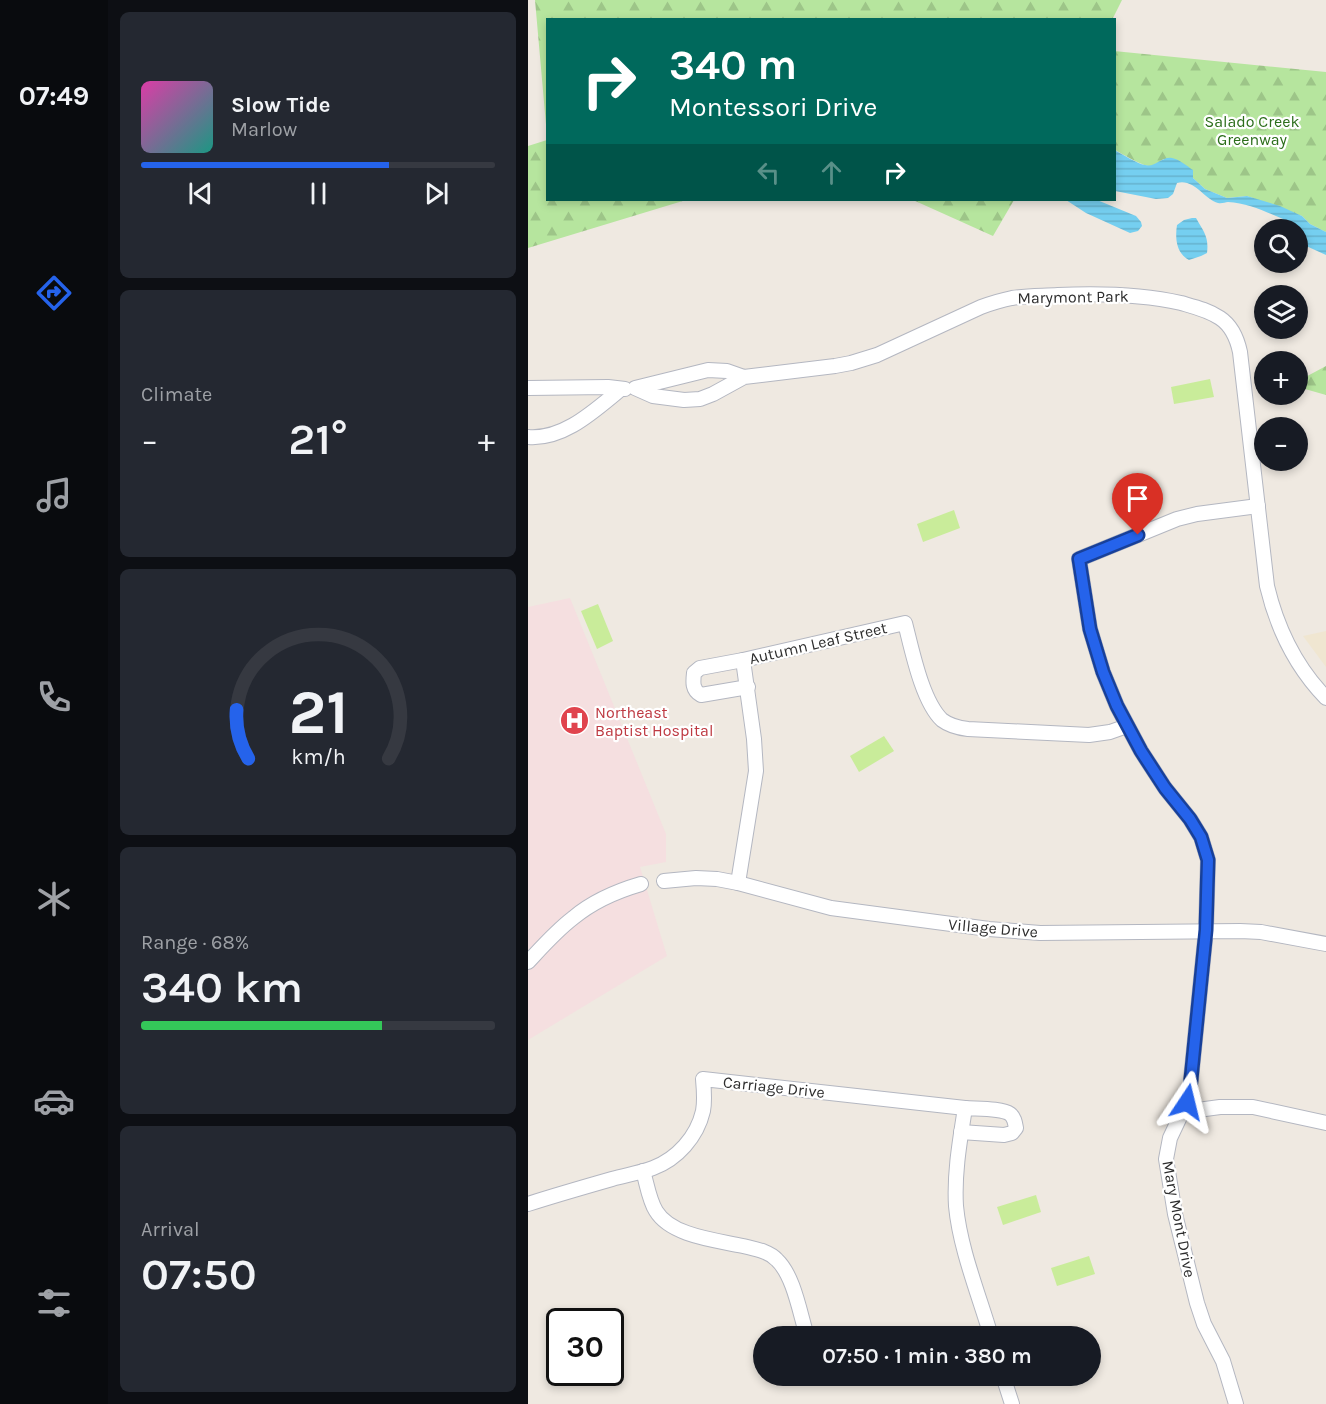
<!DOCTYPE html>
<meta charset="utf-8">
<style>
:root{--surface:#171b24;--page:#242831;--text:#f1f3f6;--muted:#9ea1a6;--line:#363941;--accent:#2563eb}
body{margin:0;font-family:Karla,sans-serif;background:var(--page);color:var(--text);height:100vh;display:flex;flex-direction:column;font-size:22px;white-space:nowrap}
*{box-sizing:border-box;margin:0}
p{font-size:20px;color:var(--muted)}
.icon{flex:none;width:33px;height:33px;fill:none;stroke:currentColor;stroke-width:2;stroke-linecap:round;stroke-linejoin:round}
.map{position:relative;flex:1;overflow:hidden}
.details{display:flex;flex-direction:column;gap:12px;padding:12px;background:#0d0f14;width:420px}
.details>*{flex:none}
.banner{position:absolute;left:18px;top:18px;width:570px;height:183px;border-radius:0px;box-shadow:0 3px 9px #0003;background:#00695c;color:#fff;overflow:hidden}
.fabs{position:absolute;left:726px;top:219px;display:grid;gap:12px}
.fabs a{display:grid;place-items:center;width:54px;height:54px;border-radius:50%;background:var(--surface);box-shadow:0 3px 9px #0003;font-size:30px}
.speed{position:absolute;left:18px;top:1308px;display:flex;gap:12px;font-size:30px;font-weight:700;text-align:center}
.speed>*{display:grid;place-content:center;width:78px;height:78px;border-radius:50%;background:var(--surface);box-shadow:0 3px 9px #0003;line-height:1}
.speed .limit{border:3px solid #111;border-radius:9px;background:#fff;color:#111}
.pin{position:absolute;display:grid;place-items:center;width:51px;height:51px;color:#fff;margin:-62px -26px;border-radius:50% 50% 50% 0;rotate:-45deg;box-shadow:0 0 6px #0007}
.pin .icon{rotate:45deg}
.me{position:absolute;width:66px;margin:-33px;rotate:10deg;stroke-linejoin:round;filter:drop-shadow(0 0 4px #0008)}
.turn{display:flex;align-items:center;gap:21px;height:126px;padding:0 24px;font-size:27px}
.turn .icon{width:78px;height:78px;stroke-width:2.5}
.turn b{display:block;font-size:42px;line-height:51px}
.lanes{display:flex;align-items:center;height:57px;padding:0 24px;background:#0003;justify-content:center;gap:30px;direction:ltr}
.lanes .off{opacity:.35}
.big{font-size:45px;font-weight:600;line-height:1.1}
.details .tile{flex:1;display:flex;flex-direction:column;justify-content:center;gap:9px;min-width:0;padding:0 21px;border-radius:9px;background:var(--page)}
.details .dial{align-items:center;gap:0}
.dial svg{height:156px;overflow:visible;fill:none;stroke:var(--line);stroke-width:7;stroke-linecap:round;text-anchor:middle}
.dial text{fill:var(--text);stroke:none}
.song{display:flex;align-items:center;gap:18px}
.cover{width:72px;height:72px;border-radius:9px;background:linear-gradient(135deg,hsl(320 70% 55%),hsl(170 70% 35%))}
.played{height:6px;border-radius:3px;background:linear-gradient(90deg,var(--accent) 70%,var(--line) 70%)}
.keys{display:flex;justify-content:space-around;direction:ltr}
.heat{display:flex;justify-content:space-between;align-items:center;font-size:33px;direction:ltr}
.charge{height:9px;border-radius:4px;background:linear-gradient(90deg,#34c759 68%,var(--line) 0)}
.trip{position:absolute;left:225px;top:1326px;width:348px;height:60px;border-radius:30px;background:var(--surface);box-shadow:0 3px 9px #0003;font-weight:600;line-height:60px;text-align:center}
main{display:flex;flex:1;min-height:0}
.dock{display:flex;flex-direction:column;width:108px;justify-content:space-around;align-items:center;background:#090b0e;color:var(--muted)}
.dock .icon{width:42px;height:42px}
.dock .selected{color:var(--accent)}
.dock b{font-size:27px;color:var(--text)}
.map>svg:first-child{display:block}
.education{fill:#f0e6d1}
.medical{fill:#f5dfe0}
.forest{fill:url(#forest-firs)}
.pitch{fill:#c9ec9a}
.water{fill:url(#water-rules)}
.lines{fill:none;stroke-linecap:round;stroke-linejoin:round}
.minor-casing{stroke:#b4b7c1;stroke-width:16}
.minor{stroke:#fff;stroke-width:14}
.route-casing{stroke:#184099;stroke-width:15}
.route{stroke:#2563eb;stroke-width:10}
.labels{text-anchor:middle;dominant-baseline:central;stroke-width:4.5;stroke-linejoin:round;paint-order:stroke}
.park-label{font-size:16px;fill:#2c6e1b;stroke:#fff}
.street-label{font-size:16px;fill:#2e2e2e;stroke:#fff}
.health-label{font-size:16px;fill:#be3a42;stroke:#fff;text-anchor:start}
</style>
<main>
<nav class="dock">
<b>07:49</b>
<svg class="icon selected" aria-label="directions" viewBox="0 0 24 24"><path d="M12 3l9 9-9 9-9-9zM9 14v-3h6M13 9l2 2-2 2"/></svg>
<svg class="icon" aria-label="music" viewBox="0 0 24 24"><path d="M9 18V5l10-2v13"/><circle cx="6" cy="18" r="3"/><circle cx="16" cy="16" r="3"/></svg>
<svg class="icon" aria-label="phone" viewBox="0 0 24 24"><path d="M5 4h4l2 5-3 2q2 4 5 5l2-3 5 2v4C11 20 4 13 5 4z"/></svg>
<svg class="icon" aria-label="climate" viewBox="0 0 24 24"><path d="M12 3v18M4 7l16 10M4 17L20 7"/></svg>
<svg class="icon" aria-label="car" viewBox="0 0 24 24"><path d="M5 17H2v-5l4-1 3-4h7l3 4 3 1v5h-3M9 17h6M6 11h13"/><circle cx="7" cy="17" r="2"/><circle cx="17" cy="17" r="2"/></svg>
<svg class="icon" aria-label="filters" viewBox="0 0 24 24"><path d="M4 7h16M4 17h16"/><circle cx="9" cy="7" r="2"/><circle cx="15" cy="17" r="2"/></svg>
</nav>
<section class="details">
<div class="tile">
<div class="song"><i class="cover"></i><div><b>Slow Tide</b><p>Marlow</p></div></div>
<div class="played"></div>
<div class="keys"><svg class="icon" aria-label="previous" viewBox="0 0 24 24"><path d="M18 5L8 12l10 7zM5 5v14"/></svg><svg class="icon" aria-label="pause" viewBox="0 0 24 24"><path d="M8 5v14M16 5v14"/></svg><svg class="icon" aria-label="next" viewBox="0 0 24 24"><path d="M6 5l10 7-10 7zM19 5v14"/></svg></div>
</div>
<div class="tile"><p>Climate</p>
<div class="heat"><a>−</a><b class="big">21°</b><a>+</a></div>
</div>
<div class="tile dial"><svg viewBox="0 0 100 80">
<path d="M14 69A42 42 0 1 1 86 69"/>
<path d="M14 69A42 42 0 0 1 8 44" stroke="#2563eb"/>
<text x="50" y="56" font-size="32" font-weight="700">21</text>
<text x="50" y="72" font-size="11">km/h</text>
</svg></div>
<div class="tile"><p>Range · 68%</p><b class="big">340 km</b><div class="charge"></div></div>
<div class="tile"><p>Arrival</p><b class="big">07:50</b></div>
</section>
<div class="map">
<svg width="798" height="1404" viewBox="0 0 798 1404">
<defs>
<pattern id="forest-firs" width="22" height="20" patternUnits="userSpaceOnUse" patternTransform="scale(1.5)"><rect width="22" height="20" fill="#b6e59e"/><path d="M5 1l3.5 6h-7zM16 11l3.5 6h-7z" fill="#9dc588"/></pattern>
<pattern id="water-rules" width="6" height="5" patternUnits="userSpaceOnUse" patternTransform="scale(1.5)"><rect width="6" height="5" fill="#75cff0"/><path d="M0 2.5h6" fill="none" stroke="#66b2ce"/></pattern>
</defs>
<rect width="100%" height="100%" fill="#efe9e1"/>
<path class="education" d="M 798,631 L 798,667 L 775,636 Z"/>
<path class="medical" d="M 42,598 L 138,834 L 138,862 L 112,867 L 139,956 L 0,1040 L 0,607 Z"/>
<g class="forest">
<path d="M 7,0 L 594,0 L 584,20 L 20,20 L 19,136 Z"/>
<path d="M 586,51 L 798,72 L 798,232 L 782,224 L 774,216 L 719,196 L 699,198 L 677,189 L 665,178 L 636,159 C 632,161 627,165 623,166 C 615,167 595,154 587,150 Z"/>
<path d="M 19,140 L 20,200 L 158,200 L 0,248 L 0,146 Z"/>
<path d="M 385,200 L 486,200 L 465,236 Z"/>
<path d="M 798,366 L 798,395 L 770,387 L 770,381 Z"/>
</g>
<g class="pitch">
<path d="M 682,379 L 686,397 L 646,404 L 643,387 Z"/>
<path d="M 426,510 L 432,528 L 395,542 L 389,524 Z"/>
<path d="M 70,604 L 85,641 L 69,649 L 53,611 Z"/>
<path d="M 356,736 L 366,751 L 331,772 L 322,756 Z"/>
<path d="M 508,1195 L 513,1212 L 475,1225 L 469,1207 Z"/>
<path d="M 561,1256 L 567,1274 L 529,1286 L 523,1268 Z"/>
</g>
<g class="water">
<path d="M 586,150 C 595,154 609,164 617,165 C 627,168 634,156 644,158 C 651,159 659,166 665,170 L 665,178 L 677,189 L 699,198 L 719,196 L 752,206 L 774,216 L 782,224 L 798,232 L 798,255 L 776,245 L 770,238 L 770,230 L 761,229 L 755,219 C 738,212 720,203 700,202 C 697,202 694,204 690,203 C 677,200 666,178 649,183 L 645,194 L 640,198 L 628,199 L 587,191 Z"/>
<path d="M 538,200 L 569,200 L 608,216 L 613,222 L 614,226 L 610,231 L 602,233 L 558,213 Z"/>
<path d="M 664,218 L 668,218 C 676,232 681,237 679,253 L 673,256 L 661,260 C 648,253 647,238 649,225 L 656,220 Z"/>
</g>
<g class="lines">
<defs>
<g id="minor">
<path d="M 216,377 L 199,371 L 180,370 L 107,388 L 125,396 L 156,400 L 172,399 L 185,394 L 216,377 L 307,366 L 323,363 L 349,355 L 453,307 C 464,303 474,300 484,298 C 499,296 515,296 530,295 C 572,293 613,294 653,303 C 667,307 680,310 692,318 C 704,326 709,338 712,352 L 739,586 C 749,628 768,667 798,698"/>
<path d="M 0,388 L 80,387 L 97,389"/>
<path d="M 0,437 C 36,440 67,410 93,389"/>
<path d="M 220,687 L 173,695 C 164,690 165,682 166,673 L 172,668 L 215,660 L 377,623 C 384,650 394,701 414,720 C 422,726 431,728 440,729 L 561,735 L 582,732 L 599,726"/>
<path d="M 136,881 L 168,878 L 189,879 L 210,883 L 303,908 L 461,929 L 512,933 L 712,931 L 733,932 L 798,944"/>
<path d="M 210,883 L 228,771 L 226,739 L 215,660"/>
<path d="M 0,962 C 14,947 28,931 45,918 C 64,902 89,891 113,884"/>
<path d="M 437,1108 C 432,1140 426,1173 428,1206 C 432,1249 451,1295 463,1336"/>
<path d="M 655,1112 L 692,1107 L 725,1107 L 798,1123"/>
<path d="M 115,1171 C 119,1184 121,1200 128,1211 C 143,1236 188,1240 215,1246 C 227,1249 241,1251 249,1260 C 266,1276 272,1314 279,1336"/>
<path d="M 0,1204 C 28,1195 56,1187 84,1179 C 98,1175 112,1173 125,1168 C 149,1159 169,1137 175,1111 C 177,1101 176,1090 175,1079 L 437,1108 C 448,1109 474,1108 482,1114 C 486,1117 487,1122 488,1128 L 484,1133 L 476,1135 L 433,1132"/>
<path d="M 475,1376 L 484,1404"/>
<path d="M 708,1404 L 695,1361 L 676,1324 L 669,1303 L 647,1214 L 638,1159 L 642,1138 L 659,1102 L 662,1089 L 678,930 L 680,860 L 673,837 L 662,819 L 637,788 L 613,751 L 589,706 L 575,672 L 562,629 L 551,559 L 649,519 L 669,514 L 730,506"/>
</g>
</defs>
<use href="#minor" class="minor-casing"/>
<use href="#minor" class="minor"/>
</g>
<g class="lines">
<defs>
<path id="route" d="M 610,535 L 551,559 L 562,629 L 575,672 L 589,706 L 613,751 L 637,788 L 662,819 L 673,837 L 680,860 L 678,930 L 662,1089 L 659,1102"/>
</defs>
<use href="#route" class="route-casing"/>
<use href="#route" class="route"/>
</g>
<defs>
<symbol id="hospital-disc" viewBox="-11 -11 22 22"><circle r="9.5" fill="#e0444e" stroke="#fff"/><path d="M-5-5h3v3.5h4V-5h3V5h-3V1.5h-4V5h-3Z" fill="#fff"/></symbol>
</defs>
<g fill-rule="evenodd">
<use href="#hospital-disc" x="30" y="704" width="33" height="33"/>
</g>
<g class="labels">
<g class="park-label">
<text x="724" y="121">Salado Creek<tspan x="724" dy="18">Greenway</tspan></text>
</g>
<g class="street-label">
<text transform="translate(545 297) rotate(-1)">Marymont Park</text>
<text transform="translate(290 643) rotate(-13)">Autumn Leaf Street</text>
<text transform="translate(465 928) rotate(5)">Village Drive</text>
<text transform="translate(246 1087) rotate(6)">Carriage Drive</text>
<text transform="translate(651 1219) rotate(79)">Mary Mont Drive</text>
</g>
<g class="health-label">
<text x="67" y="712">Northeast<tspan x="67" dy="18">Baptist Hospital</tspan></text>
</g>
</g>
</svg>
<div class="fabs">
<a><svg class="icon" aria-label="search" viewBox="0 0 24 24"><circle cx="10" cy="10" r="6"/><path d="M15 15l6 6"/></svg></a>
<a><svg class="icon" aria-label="layers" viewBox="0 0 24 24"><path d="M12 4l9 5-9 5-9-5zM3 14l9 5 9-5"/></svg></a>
<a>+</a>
<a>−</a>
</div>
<div class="speed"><div class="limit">30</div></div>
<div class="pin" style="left:610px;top:535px;background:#d93025"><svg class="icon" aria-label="arrive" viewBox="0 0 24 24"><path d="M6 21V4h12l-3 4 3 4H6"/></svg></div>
<svg class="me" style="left:659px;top:1102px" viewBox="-20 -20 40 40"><path d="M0-17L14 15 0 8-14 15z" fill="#2563eb" stroke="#fff" stroke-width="4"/></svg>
<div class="trip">07:50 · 1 min · 380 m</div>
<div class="banner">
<div class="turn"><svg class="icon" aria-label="right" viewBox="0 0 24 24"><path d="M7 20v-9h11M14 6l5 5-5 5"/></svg><div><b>340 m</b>Montessori Drive</div></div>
<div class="lanes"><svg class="icon off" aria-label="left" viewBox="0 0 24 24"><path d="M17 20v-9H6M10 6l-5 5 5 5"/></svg><svg class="icon off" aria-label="ahead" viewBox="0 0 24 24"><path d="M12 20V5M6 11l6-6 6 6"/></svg><svg class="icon" aria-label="right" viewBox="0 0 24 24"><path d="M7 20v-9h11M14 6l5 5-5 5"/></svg></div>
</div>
</div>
</main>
